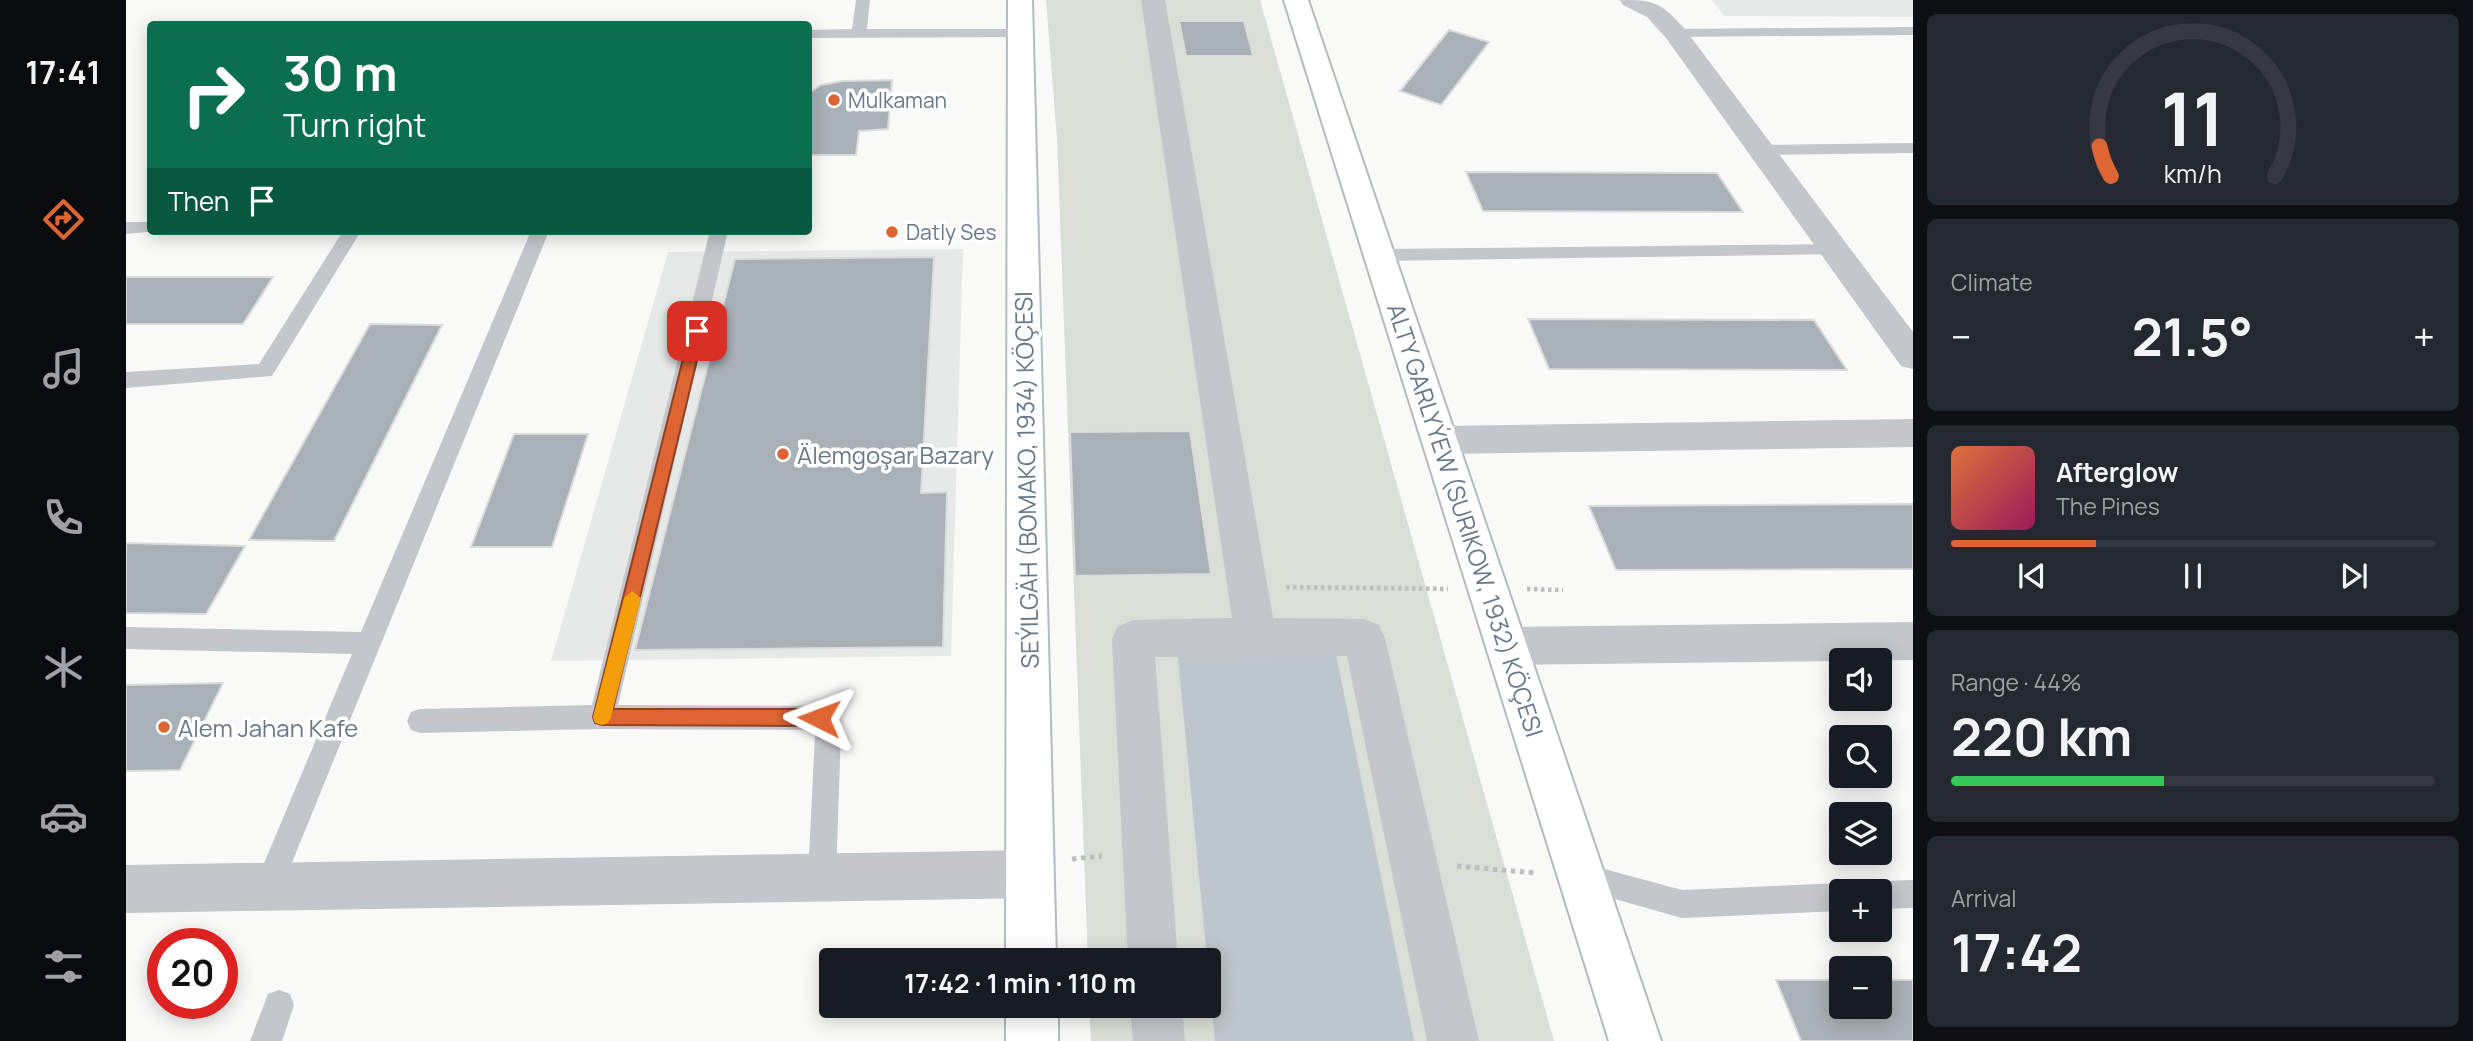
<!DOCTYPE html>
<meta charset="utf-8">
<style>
:root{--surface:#171b24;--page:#242831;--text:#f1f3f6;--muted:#9ea1a6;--line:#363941;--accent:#dd6533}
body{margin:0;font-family:Manrope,sans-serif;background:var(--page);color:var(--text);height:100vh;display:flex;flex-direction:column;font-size:26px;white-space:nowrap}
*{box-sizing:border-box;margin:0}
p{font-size:23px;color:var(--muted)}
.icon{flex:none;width:38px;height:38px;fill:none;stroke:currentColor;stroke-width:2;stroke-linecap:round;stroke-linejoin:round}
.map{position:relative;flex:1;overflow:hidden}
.details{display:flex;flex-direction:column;gap:14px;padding:14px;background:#0d0f14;width:560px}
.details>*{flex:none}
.hud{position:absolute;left:21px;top:21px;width:665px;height:214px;border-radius:7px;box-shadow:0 4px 18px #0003;background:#0b6e4f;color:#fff;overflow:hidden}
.buttons{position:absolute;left:1703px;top:648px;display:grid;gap:14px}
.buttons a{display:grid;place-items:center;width:63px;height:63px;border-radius:7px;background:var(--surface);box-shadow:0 4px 18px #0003;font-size:35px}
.speed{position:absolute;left:21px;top:928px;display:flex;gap:14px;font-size:35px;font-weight:700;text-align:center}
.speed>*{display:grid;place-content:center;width:91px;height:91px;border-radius:50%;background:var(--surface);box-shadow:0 4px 18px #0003;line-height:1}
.speed .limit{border:10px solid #d22;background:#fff;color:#111}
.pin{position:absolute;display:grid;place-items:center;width:60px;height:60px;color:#fff;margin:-30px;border-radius:14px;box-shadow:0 4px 10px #0006}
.me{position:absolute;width:77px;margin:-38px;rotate:273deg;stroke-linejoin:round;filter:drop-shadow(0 0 5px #0008)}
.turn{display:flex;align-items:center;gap:24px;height:147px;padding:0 21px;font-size:32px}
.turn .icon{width:91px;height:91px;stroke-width:2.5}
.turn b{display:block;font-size:49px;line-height:60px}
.then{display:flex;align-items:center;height:66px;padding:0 21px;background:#0003;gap:14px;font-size:26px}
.big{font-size:52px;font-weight:700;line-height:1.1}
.details .tile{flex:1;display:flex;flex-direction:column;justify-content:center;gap:10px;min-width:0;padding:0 24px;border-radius:10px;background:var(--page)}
.details .dial{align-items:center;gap:0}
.dial svg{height:182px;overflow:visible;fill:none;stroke:var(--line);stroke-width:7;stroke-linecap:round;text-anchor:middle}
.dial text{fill:var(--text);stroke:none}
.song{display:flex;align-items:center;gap:21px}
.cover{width:84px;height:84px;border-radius:10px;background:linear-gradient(135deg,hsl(20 70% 55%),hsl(330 70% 35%))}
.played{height:7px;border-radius:4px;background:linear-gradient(90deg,var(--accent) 30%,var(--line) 30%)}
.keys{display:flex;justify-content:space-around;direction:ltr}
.heat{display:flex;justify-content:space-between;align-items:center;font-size:38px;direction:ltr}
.charge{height:10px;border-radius:5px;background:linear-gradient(90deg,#34c759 44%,var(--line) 0)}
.trip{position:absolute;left:693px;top:948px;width:402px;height:70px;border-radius:7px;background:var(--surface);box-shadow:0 4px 18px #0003;font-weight:700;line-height:70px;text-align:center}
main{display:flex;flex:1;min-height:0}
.dock{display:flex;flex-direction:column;width:126px;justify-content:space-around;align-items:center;background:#090b0e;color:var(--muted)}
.dock .icon{width:49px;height:49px}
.dock .active{color:var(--accent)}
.dock b{font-size:32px;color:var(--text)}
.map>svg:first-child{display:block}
.built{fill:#e7e8e8}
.green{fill:#d9ded6}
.water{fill:#bdc6cc}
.building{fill:#a9b1b8;stroke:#dbdbd9;stroke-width:2}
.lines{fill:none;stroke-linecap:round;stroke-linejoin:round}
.secondary-casing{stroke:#b5babf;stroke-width:4}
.path-far1{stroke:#bdbfc2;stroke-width:4.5;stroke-dasharray:3.5 3.5;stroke-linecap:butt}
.path{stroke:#bdbfc2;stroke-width:5;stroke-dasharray:4.5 4.5;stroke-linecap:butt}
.lane{fill:#c3c6ca;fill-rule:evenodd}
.street{fill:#c3c6ca;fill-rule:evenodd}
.secondary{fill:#fff;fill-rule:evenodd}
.route{fill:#dd6533;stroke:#904221;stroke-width:2}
.slow{fill:#f59e0b}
.poi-dot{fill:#dd6533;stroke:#fff;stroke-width:2.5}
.labels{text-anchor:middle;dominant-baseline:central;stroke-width:7;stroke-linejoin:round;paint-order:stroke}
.far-poi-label{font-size:21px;fill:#697887;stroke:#fff;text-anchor:start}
.poi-label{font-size:24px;fill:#697887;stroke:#fff;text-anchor:start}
.street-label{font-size:24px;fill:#697887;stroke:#fff}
</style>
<main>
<nav class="dock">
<b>17:41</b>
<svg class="icon active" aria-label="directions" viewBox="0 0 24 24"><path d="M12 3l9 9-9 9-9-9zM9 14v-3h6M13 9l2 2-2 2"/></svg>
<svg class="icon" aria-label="music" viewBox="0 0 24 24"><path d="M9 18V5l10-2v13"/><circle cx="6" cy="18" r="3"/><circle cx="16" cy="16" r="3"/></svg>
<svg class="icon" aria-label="phone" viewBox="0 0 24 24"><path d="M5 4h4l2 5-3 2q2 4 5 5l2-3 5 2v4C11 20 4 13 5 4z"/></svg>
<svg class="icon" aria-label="climate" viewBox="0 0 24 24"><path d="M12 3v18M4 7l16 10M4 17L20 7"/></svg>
<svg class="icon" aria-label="car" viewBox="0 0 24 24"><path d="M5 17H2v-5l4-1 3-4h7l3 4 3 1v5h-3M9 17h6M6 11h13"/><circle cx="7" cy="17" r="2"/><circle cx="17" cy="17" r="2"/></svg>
<svg class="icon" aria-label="filters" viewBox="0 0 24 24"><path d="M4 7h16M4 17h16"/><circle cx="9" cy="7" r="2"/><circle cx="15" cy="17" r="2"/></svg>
</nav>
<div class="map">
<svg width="1787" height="1041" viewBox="0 0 1787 1041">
<rect width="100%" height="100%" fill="#f9f9f7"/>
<g class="built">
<path d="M 1586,0 L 1787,0 L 1787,17 L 1598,16 Z"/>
<path d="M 837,249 L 825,656 L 425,661 L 542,252 Z"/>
</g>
<path class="green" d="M 920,0 L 1134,0 L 1428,1041 L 965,1041 L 963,1006 L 1083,1006 L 1083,961 L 962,961 L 931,138 Z"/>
<path class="water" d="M 1051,648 L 1209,649 L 1288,1041 L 1089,1041 Z"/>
<g class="building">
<path d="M 1053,21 L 1118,21 L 1127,56 L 1060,56 Z"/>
<path d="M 1323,30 L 1363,42 L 1315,105 L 1274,91 Z"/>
<path d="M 766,80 L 762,129 L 733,131 L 730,155 L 682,155 L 682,94 L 695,85 L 717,81 Z"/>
<path d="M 1340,172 L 1591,173 L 1617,212 L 1357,211 Z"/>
<path d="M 808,257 L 795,493 L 821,492 L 817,647 L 509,650 L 609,259 Z"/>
<path d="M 0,277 L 147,277 L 117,324 L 0,324 Z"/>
<path d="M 1402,319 L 1688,320 L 1721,370 L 1423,369 Z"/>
<path d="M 244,324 L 316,325 L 208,541 L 123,540 Z"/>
<path d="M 1064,431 L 1085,574 L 949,576 L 944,432 Z"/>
<path d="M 388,434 L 462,434 L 426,547 L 345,547 Z"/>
<path d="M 1787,504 L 1787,569 L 1490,570 L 1463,506 Z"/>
<path d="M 0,543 L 119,546 L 80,614 L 0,613 Z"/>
<path d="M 97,683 L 54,770 L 0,771 L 0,685 Z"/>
<path d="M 1650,980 L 1715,980 L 1715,1006 L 1754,1006 L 1754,980 L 1787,980 L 1787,1041 L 1675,1041 Z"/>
</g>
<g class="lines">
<defs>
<g id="secondary">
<path d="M 882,0 L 906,0 L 930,961 L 880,961 Z"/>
<path d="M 1158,0 L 1182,0 L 1535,1041 L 1483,1041 Z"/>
<rect x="880" y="1006" width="52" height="35"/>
</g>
</defs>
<use href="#secondary" class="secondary-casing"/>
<g class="path-far1">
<path d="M 1160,587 L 1322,589"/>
<path d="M 1401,589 L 1437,590"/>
</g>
<g class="path">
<path d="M 946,859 L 976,856"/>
<path d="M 1331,866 L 1410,873"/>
</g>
<g class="lane">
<path d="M 730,0 L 744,0 L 741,29 L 894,29 L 901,33 L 894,37 L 682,38 L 682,30 L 726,29 Z"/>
<path d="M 1787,27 L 1787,35 L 1549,37 L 1542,33 L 1549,29 Z"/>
<path d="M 1787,143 L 1787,153 L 1633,155 L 1625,150 L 1633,145 Z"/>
<path d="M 0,222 L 24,222 L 24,231 L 31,231 L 0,234 Z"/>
<path d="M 217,231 L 235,231 L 146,376 L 0,388 L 0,372 L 133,364 Z"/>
<path d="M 405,231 L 423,231 L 152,897 L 142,901 L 132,897 L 128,887 L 226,654 L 0,649 L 0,627 L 235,632 Z"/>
<path d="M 584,231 L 602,231 L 492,705 L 693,706 L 702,709 L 715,731 L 710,878 L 706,888 L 696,892 L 686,888 L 682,878 L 689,734 L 686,730 L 476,729 L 294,733 L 285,730 L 281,721 L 285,712 L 294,709 L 466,705 Z"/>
<path d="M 1710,244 L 1716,246 L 1719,250 L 1716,254 L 1252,261 L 1243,255 L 1252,249 Z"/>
<path d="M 1456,863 L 1556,890 L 1715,883 L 1727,891 L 1715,891 L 1715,911 L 1556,918 L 1446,887 L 1442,877 L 1446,867 Z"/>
<path d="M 1787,880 L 1787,908 L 1754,909 L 1754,891 L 1741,891 L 1744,885 L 1754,881 Z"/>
<path d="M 153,990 L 164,994 L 168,1005 L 156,1041 L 124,1041 L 142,994 Z"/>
</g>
<g class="street">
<path d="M 1015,0 L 1039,0 L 1147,618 L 1238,619 L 1253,625 L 1259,638 L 1353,1041 L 1301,1041 L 1221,656 L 1029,657 L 1052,961 L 1002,961 L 986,639 L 992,626 L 1007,620 L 1106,618 Z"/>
<path d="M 1494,0 C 1529,0 1534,2 1558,28 L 1787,332 L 1787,369 L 1775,366 L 1540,38 L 1521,17 L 1497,5 Z"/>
<path d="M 1787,419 L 1787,447 L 1313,454 L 1300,450 L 1295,440 L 1300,430 L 1313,426 Z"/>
<path d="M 1787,622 L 1787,660 L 1381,665 L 1366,659 L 1360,646 L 1366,633 L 1381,627 Z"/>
<path d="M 904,850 L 921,857 L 928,874 L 921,891 L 904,898 L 0,913 L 0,865 Z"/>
<path d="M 1004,1006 L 1056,1006 L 1059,1041 L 1007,1041 Z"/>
</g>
<use href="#secondary" class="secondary"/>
</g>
<path class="route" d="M 571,326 L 578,331 L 487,709 L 693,709 L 699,712 L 702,718 L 699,724 L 693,726 L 476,725 L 469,723 L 467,717 L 564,331 Z"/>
<path class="slow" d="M 506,591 L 515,598 L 485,717 L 482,723 L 476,725 L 469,723 L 467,717 L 498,598 Z"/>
<g class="poi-dot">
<circle cx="708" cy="100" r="7"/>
<circle cx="766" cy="232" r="7"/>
<circle cx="657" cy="454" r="7"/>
<circle cx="38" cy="727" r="7"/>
</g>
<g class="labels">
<g class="far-poi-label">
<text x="722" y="100">Mulkaman</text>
<text x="780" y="232">Datly Ses</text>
</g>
<g class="poi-label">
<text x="671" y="454">Älemgoşar Bazary</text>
<text x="52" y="727">Alem Jahan Kafe</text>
</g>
<g class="street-label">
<text transform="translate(900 480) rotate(-91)">SEÝILGÄH (BOMAKO, 1934) KÖÇESI</text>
<text transform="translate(1340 520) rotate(72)">ALTY GARLYÝEW (SURIKOW, 1932) KÖÇESI</text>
</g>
</g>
</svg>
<div class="buttons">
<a><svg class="icon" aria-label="sound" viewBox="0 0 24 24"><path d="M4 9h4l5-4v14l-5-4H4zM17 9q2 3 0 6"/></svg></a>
<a><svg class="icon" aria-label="search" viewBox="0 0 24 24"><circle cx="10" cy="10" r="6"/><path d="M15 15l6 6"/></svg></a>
<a><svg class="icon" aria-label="layers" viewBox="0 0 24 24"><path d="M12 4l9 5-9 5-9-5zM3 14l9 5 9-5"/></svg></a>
<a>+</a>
<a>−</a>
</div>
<div class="speed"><div class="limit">20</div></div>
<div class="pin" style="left:571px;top:331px;background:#d93025"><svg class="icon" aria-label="arrive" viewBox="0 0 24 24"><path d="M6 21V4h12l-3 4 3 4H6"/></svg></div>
<svg class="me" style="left:693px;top:718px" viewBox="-20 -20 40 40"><path d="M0-17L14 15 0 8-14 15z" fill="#dd6533" stroke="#fff" stroke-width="4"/></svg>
<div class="trip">17:42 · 1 min · 110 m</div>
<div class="hud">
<div class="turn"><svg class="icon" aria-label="right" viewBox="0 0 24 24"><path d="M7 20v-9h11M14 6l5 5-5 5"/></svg><div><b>30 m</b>Turn right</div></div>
<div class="then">Then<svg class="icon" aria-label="arrive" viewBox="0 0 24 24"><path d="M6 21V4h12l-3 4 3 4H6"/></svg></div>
</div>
</div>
<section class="details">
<div class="tile dial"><svg viewBox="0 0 100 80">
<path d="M14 69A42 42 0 1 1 86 69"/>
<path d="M14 69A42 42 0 0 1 9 56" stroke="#dd6533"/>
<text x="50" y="56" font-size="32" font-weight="700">11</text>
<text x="50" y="72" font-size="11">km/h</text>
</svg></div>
<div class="tile"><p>Climate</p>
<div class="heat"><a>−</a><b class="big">21.5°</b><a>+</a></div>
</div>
<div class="tile">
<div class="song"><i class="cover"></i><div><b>Afterglow</b><p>The Pines</p></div></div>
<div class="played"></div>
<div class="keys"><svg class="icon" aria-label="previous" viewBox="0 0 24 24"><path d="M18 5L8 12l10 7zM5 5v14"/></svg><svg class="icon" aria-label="pause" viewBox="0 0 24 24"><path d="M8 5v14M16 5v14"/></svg><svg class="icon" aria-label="next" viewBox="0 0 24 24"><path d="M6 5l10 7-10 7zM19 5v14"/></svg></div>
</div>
<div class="tile"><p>Range · 44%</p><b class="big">220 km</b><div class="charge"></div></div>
<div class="tile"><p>Arrival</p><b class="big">17:42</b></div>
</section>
</main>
